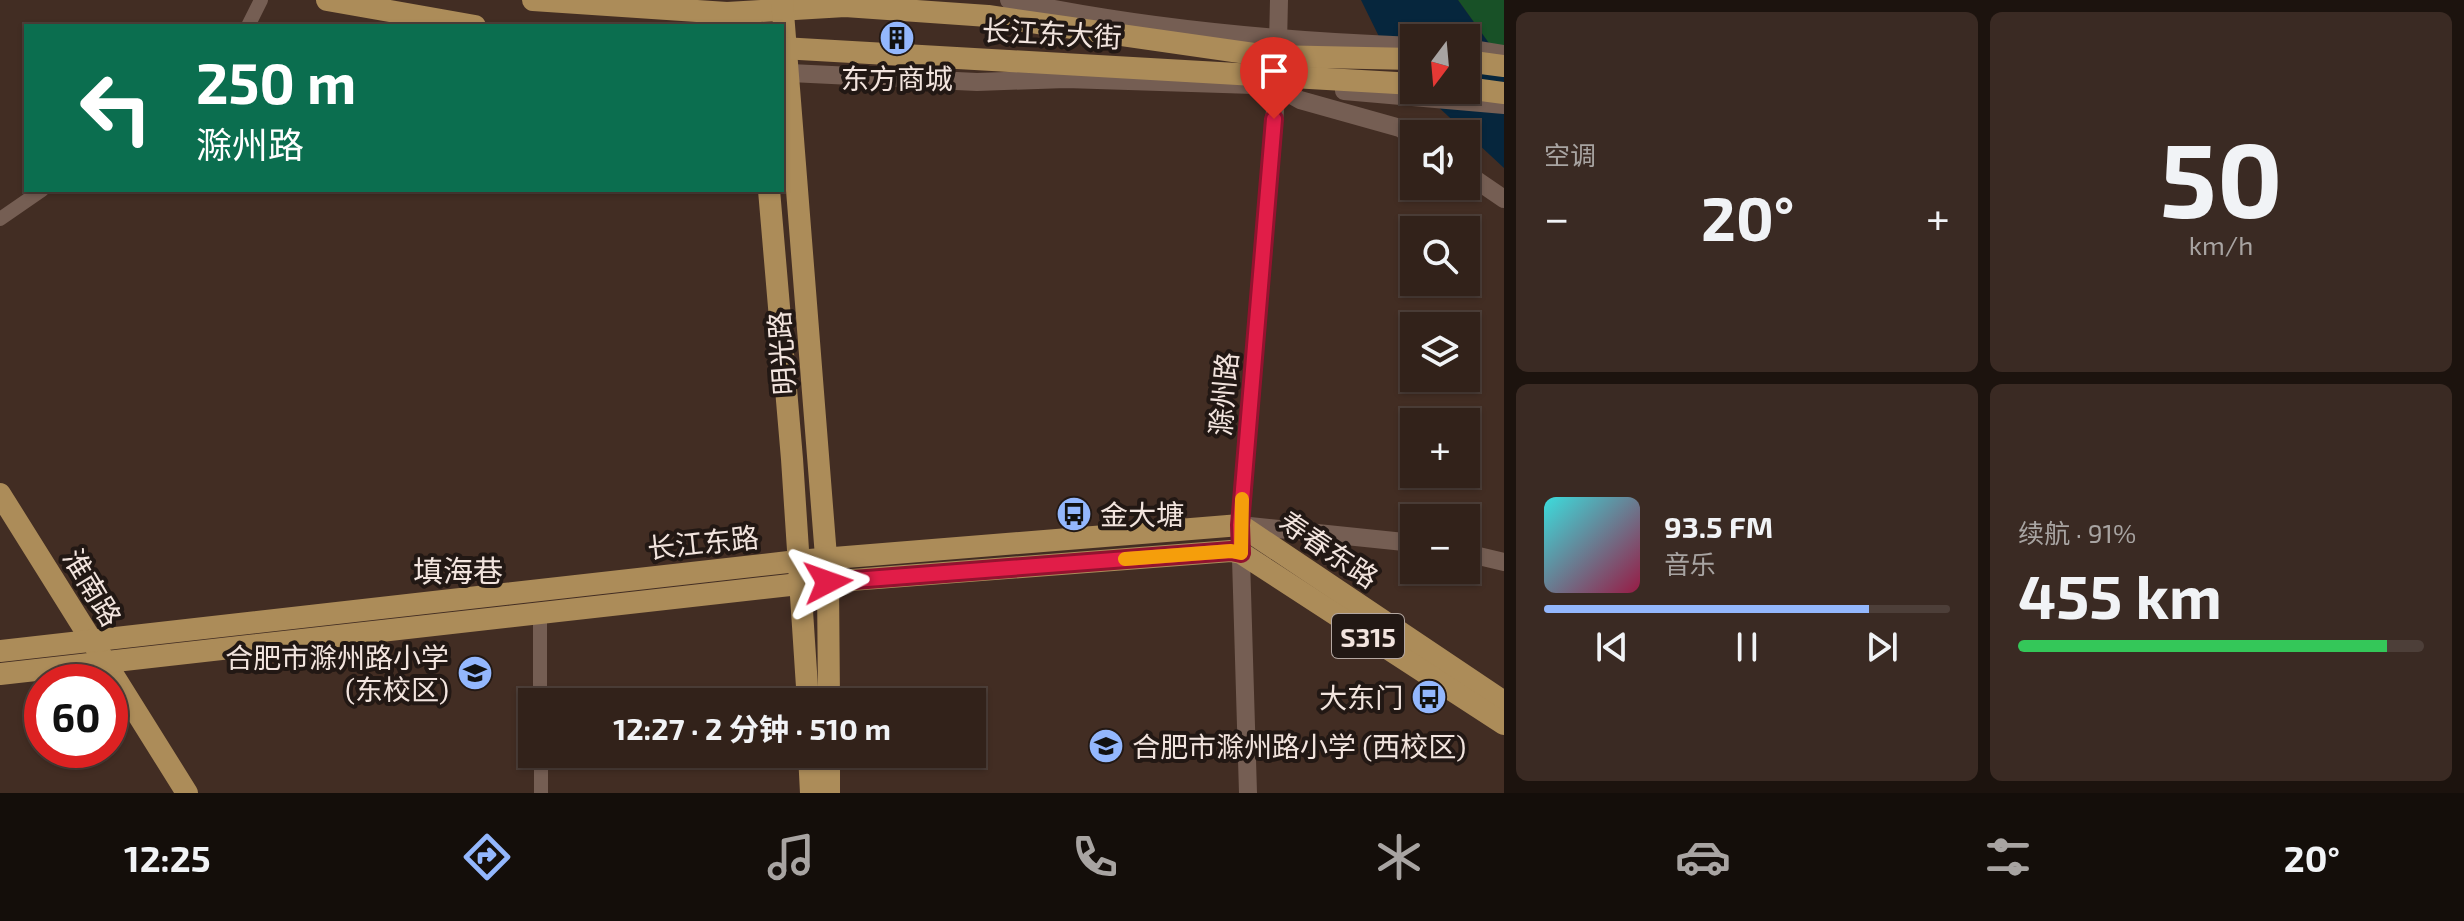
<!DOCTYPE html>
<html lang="zh">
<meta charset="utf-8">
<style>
:root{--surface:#32221a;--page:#3a2a23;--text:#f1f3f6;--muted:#a8a4a2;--line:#4d3f39;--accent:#93b7fd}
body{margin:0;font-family:"Exo 2","Noto Sans SC",sans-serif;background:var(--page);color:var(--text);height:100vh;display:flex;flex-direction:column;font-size:30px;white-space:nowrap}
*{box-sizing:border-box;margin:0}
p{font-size:26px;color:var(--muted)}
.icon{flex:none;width:44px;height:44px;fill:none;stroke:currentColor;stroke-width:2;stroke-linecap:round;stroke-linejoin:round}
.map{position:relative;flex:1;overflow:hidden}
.details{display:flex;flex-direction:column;gap:12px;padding:12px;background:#1c130e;width:960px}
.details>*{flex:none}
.top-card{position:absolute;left:24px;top:24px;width:760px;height:168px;border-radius:0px;box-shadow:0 2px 6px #0004,0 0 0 2px var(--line);background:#0b6e4f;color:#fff;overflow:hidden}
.needle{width:52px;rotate:196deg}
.fabs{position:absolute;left:1400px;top:24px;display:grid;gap:16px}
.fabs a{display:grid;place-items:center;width:80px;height:80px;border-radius:0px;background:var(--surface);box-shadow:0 2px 6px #0004,0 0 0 2px var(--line);font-size:40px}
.speed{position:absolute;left:24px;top:664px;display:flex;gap:16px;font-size:40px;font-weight:700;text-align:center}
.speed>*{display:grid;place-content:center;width:104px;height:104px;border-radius:50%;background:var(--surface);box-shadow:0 2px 6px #0004,0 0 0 2px var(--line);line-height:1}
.speed .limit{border:12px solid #d22;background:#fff;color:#111}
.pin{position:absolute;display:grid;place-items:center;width:68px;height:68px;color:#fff;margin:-82px -34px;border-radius:50% 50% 50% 0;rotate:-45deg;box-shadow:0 0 8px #0007}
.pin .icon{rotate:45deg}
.me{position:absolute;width:88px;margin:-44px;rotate:86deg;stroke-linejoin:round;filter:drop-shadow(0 0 6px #0008)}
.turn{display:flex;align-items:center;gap:28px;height:168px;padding:0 40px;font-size:36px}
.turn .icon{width:104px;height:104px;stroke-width:2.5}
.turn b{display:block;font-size:56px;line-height:68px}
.big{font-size:60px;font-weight:700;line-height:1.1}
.details .widget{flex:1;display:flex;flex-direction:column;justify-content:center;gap:12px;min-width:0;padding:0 28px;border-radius:12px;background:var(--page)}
.details .dial{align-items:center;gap:0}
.dial b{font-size:104px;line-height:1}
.song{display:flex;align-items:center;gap:24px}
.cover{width:96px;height:96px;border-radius:12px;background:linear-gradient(135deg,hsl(180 70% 55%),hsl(340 70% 35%))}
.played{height:8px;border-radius:4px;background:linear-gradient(90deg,var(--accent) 80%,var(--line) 80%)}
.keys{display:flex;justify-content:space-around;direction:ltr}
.heat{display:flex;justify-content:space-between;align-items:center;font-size:44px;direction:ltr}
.charge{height:12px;border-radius:6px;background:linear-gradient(90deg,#34c759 91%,var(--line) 0)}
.details .tiles{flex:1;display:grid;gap:12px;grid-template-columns:repeat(2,1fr)}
.trip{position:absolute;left:518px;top:688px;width:468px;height:80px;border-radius:0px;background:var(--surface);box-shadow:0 2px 6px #0004,0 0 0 2px var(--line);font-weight:700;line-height:80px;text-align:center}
.tabs{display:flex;height:128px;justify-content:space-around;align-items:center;background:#140e0a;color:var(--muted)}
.tabs .icon{width:56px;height:56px}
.tabs .on{color:var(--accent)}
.tabs b{font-size:36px;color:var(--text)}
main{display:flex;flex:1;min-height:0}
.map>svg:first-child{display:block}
.green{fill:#185127}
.water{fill:#06263d}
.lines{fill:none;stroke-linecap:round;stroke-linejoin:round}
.street{stroke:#755e53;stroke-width:14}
.secondary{stroke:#755e53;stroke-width:18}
.primary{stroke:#ac8c59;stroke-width:22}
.route-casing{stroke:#92132f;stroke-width:20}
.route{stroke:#e11d48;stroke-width:14}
.slow{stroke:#f59e0b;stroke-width:14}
.labels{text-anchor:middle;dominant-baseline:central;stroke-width:8;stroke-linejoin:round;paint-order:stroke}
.shield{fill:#221814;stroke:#b4a7a1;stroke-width:2}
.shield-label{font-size:26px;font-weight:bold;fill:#f2e4de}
.street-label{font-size:28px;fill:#f2e4de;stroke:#221814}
.poi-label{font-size:28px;fill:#f2e4de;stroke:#221814;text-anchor:start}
.neighbourhood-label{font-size:30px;fill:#f2e4de;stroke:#221814}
</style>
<main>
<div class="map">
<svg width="1504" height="793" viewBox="0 0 1504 793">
<rect width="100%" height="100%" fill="#422d23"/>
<path class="green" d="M 1458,0 L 1504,0 L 1504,54 L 1495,52 Z"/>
<path class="water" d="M 1361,0 L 1458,0 L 1504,64 L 1504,168 L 1420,90 L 1466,90 L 1466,38 L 1414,38 L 1414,84 L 1390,59 Z"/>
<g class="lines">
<g class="street">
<path d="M 248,26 L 261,0"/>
<path d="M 0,219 L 42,190"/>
<path d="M 540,613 L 540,702"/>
<path d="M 541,754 L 541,793"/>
</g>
<g class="secondary">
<path d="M 1009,0 C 1140,28 1279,41 1414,46"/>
<path d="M 1466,48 L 1504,54"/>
<path d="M 790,73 L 977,82 L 1066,79 L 1254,85"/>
<path d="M 1277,87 L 1300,100 L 1400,128 L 1414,138"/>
<path d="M 1344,91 L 1504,105"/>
<path d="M 1466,173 L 1504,199"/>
<path d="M 1240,525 L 1414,543"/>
<path d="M 1466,553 L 1504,562"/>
<path d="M 1248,793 L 1240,525 L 1277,87 L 1279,0"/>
</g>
<g class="primary">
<path d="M 327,0 L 475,26"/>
<path d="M 533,0 L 727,13 L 845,6 L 988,16 L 1268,56 L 1414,59"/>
<path d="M 782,0 L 828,582 L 829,702"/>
<path d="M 782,48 L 1414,84"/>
<path d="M 1466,61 L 1504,66"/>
<path d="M 1466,88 L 1504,93"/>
<path d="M 769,190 L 792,459 L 808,702"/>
<path d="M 0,494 L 187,793"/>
<path d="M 0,651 L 797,561 L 1240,525 L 1504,702"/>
<path d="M 0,674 L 799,584 L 1231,551 L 1241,553 L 1504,724"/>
<path d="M 809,754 L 811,793"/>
<path d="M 829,754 L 829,793"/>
</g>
</g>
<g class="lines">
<defs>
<path id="route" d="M 828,582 L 1231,551 L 1241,553 L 1240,525 L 1274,119"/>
</defs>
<use href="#route" class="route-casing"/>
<use href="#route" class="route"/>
<path class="slow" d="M 1125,559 L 1231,551 L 1241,553 L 1242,499"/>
</g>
<defs>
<symbol id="building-disc" viewBox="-11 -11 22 22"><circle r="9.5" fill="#93b7fd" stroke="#221814"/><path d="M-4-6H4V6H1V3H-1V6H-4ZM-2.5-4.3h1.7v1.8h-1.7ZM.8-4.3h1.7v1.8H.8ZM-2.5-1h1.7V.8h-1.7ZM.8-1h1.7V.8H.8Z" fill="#111"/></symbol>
<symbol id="bus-disc" viewBox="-11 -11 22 22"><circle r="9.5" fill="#93b7fd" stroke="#221814"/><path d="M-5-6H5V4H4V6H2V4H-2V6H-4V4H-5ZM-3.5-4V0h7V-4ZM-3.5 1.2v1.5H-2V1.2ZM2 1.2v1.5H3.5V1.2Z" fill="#111"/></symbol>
<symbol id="school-disc" viewBox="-11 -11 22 22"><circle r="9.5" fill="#93b7fd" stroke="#221814"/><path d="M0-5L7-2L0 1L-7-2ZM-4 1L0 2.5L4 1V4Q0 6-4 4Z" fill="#111"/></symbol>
</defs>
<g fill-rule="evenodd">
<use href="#building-disc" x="877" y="18" width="40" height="40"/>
<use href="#bus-disc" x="1054" y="494" width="40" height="40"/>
<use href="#school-disc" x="455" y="653" width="40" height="40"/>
<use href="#bus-disc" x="1409" y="677" width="40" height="40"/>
<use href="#school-disc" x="1086" y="726" width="40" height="40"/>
</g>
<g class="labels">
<rect class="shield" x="1332" y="614" width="72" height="44" rx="6"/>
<g class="shield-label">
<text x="1368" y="636">S315</text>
</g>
<g class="street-label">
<text transform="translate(1052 33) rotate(3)">长江东大街</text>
<text transform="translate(781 353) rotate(-94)">明光路</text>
<text transform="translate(1223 394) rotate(-85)">滁州路</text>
<text transform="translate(703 542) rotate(-6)">长江东路</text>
<text transform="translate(1329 549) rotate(34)">寿春东路</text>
<text transform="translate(93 587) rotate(59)">淮南路</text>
</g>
<g class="poi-label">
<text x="897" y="78" text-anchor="middle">东方商城</text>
<text x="1100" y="514">金大塘</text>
<text x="449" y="657" text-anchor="end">合肥市滁州路小学<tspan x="449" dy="32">(东校区)</tspan></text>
<text x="1403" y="697" text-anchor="end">大东门</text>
<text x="1132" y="746">合肥市滁州路小学 (西校区)</text>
</g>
<g class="neighbourhood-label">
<text x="458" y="570">填海巷</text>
</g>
</g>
</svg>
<div class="fabs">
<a><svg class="needle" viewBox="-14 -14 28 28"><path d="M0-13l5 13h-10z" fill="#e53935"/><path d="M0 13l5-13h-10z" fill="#a8a4a2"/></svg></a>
<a><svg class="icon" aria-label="sound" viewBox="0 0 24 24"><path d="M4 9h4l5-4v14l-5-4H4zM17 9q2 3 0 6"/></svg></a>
<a><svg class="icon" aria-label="search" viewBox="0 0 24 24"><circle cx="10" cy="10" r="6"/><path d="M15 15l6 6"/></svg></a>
<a><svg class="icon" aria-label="layers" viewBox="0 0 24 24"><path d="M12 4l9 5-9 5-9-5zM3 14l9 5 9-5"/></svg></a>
<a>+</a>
<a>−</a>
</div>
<div class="speed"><div class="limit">60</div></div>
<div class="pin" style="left:1274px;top:119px;background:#d93025"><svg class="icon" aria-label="arrive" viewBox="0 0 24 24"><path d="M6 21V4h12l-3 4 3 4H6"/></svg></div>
<svg class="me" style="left:828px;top:582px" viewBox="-20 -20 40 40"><path d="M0-17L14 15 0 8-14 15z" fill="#e11d48" stroke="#fff" stroke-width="4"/></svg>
<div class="trip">12:27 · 2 分钟 · 510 m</div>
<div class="top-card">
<div class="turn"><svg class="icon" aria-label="left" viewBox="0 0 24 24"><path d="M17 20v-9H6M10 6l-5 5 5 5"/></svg><div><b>250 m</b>滁州路</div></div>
</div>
</div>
<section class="details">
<div class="tiles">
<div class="widget"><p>空调</p>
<div class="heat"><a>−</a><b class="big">20°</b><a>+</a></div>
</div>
<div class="widget dial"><b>50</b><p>km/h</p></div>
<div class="widget">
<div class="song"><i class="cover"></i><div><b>93.5 FM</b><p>音乐</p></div></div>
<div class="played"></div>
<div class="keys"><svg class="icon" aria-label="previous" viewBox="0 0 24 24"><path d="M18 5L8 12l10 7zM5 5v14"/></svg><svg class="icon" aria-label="pause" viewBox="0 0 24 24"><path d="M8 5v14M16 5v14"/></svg><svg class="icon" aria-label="next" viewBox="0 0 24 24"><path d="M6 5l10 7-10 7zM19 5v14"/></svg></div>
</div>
<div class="widget"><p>续航 · 91%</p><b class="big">455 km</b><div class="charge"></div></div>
</div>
</section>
</main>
<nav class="tabs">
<b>12:25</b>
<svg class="icon on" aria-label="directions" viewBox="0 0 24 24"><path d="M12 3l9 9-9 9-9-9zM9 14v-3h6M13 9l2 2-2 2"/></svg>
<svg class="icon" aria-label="music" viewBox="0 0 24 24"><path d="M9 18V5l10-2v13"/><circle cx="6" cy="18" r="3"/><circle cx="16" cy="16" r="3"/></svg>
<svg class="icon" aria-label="phone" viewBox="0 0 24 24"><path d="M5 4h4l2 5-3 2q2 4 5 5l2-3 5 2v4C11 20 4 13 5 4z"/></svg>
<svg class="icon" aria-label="climate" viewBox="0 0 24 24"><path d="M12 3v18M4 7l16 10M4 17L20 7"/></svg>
<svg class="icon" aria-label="car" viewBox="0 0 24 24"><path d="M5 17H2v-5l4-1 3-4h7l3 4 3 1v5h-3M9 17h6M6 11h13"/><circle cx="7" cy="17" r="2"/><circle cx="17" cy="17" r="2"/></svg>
<svg class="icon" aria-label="filters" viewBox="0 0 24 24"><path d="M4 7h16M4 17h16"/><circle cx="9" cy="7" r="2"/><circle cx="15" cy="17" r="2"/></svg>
<b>20°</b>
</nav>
